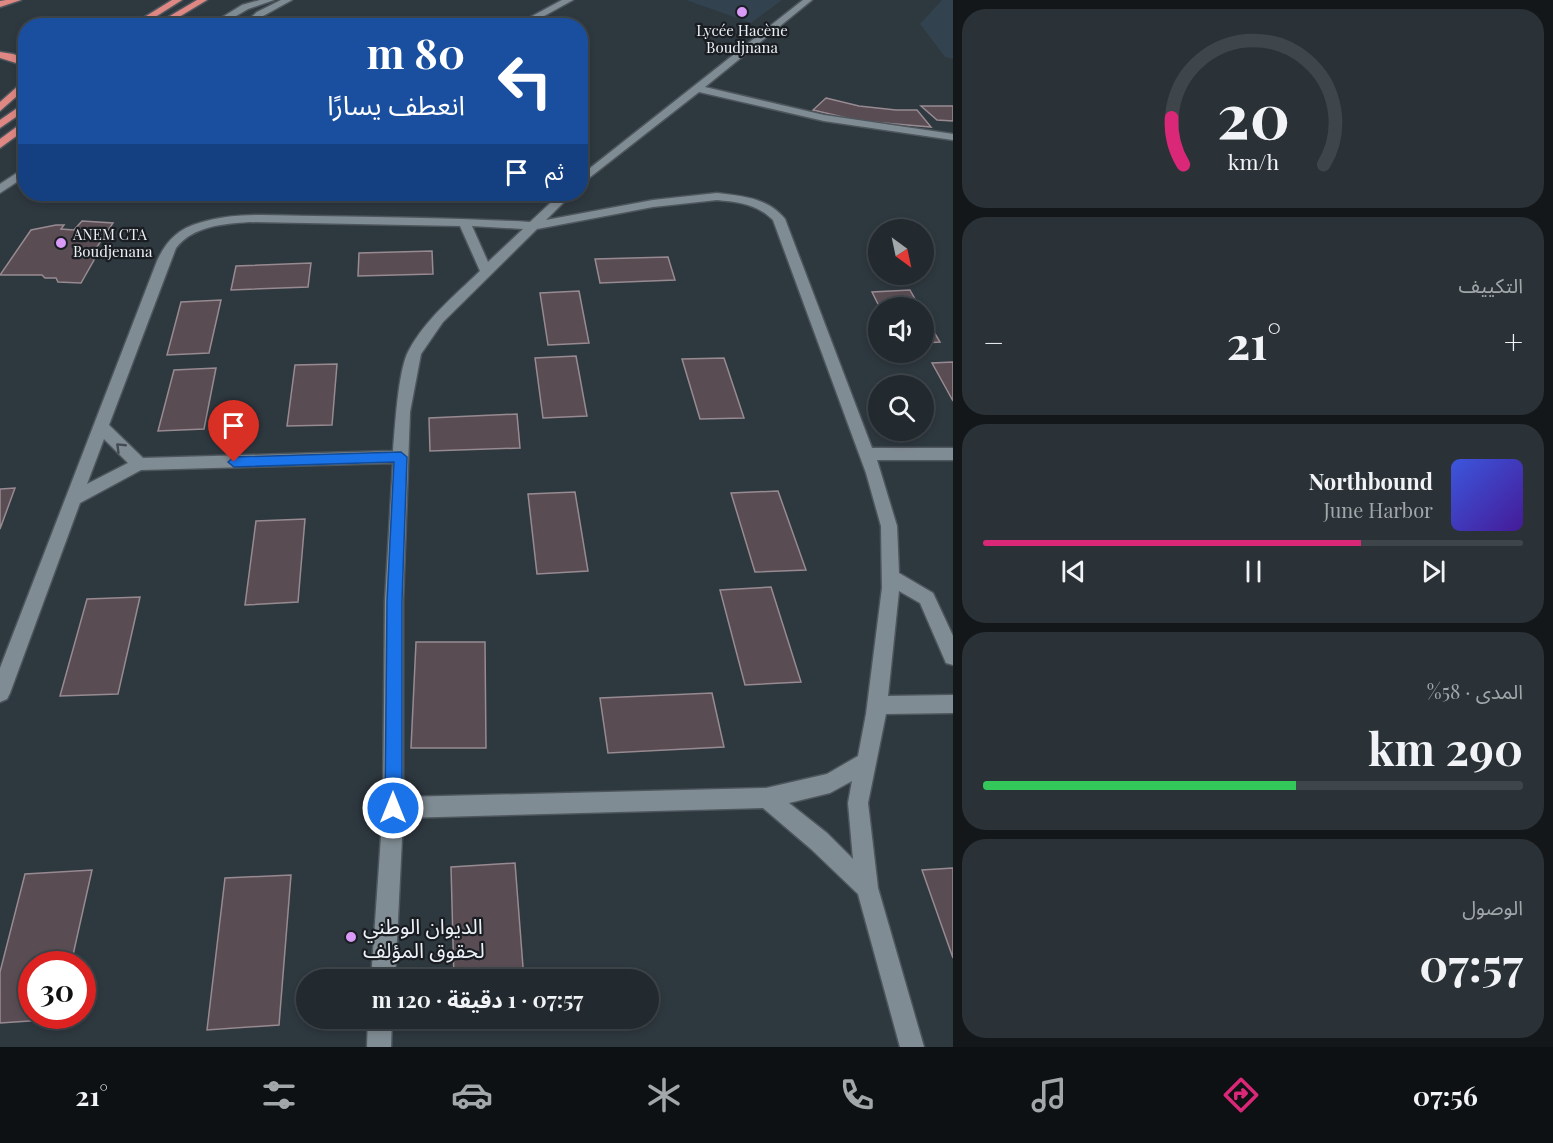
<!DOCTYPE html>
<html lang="ar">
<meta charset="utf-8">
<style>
:root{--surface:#222a2f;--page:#2a3237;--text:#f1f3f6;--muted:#a2a7aa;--line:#3f464b;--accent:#db2777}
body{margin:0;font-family:"Playfair Display","Noto Sans Arabic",serif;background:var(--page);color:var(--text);direction:rtl;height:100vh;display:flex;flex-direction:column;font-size:22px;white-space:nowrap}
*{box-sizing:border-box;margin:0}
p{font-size:20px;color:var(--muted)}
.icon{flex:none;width:33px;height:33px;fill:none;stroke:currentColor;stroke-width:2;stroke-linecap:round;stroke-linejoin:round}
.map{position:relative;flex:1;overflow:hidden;direction:ltr}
.sheet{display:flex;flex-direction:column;gap:9px;padding:9px;background:#13171a;width:600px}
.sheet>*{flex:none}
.top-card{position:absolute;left:18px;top:18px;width:570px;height:183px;border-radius:24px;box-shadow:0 3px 9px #0003,0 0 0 2px var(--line);direction:rtl;background:#1a4fa0;color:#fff;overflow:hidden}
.needle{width:39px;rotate:147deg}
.tools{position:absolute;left:868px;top:219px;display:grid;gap:12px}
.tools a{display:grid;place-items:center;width:66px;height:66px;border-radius:50%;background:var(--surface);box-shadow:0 3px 9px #0003,0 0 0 2px var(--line);font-size:30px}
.speed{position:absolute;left:18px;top:951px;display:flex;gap:12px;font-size:30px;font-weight:700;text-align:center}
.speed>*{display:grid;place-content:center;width:78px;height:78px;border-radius:50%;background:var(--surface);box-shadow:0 3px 9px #0003,0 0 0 2px var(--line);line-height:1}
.speed .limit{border:9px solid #d22;background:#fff;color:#111}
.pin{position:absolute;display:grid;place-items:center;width:51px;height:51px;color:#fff;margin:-62px -26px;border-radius:50% 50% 50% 0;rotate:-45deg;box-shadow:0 0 6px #0007}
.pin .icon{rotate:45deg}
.me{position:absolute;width:66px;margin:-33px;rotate:0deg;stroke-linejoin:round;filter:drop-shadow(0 0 4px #0008)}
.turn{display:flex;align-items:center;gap:21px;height:126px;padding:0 24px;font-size:27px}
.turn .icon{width:78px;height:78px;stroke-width:2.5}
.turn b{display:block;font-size:42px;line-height:51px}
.then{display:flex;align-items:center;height:57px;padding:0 24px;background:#0003;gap:12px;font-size:22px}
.big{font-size:45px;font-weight:700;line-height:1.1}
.sheet .card{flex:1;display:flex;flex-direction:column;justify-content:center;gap:9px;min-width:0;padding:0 21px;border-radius:24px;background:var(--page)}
.sheet .dial{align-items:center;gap:0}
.dial svg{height:156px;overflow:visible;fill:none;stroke:var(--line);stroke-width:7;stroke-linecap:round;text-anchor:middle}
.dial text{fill:var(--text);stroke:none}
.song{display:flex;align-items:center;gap:18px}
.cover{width:72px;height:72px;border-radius:9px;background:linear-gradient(135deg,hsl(230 70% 55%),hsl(260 70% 35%))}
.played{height:6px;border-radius:3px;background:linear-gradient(90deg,var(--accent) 70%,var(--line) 70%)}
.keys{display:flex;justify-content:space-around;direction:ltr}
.heat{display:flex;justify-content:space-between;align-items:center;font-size:33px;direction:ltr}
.charge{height:9px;border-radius:4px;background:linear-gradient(90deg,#34c759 58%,var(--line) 0)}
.trip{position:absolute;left:296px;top:969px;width:363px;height:60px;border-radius:30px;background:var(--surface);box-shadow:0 3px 9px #0003,0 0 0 2px var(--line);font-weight:700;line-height:60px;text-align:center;direction:rtl}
.menu{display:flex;height:96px;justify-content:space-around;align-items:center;background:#0e1113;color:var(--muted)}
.menu .icon{width:42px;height:42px}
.menu .active{color:var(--accent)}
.menu b{font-size:27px;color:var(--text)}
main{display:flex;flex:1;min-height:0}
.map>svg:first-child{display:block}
.built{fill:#32424e}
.building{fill:#594d53;stroke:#988a91;stroke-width:1.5}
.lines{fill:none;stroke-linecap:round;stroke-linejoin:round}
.minor-casing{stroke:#4d565c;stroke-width:3}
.trunk-casing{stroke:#4d565c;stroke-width:3}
.minor{fill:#808c94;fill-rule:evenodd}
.trunk{fill:#de8783;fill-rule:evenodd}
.oneway{stroke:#434a50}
.route{fill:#1a73e8;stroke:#114b97;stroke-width:1.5}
.poi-dot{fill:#d99af8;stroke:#1a1e22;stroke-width:2}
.labels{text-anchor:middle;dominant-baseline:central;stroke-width:4.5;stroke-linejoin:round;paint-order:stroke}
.far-poi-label{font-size:15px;fill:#ebf1f6;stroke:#1a1e22}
.near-poi-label{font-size:21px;fill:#ebf1f6;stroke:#1a1e22;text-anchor:start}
</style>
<main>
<section class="sheet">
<div class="card dial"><svg viewBox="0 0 100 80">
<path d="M14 69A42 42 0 1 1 86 69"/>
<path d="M14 69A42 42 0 0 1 8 45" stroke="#db2777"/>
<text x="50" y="56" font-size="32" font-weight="700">20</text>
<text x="50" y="72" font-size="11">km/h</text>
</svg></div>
<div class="card"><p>التكييف</p>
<div class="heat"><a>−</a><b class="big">21°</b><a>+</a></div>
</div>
<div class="card">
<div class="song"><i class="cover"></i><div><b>Northbound</b><p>June Harbor</p></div></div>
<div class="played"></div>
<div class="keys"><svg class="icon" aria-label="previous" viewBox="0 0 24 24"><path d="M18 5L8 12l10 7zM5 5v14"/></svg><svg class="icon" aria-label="pause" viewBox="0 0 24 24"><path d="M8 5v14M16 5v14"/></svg><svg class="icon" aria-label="next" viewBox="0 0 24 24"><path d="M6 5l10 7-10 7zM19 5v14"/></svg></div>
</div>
<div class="card"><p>المدى · 58%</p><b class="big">290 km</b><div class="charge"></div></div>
<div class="card"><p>الوصول</p><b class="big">07:57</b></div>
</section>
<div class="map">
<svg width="953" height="1047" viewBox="0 0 953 1047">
<rect width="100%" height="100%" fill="#2e383f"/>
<g class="built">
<path d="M 686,0 L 782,0 L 751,23 Z"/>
<path d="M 942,0 L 953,0 L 953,59 L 945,57 L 920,24 Z"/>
</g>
<g class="building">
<path d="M 826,98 L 859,106 L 896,110 L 917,110 L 931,127 L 860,121 L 813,110 Z"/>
<path d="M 921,106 L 953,106 L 953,121 L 937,120 Z"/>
<path d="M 82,221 L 113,223 L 91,256 L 94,260 L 81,283 L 58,282 L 56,278 L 45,278 L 42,275 L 0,275 L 31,230 L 56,225 L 64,225 L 61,229 L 74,230 Z"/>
<path d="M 432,251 L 433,274 L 358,276 L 359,253 Z"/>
<path d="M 668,257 L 675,280 L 600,283 L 595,259 Z"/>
<path d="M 311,263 L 308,287 L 231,290 L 236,266 Z"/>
<path d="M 910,290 L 920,308 L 880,308 L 872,292 Z"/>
<path d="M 579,291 L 589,343 L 548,345 L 540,293 Z"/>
<path d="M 221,300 L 209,353 L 167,355 L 181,302 Z"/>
<path d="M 924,315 L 940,342 L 924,343 Z"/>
<path d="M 576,356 L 587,416 L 543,418 L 535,358 Z"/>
<path d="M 724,358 L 744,418 L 700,419 L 682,359 Z"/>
<path d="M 953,362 L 953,401 L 932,363 Z"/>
<path d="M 337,364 L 332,425 L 287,426 L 295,365 Z"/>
<path d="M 216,368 L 204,429 L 158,431 L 174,370 Z"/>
<path d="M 517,414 L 520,448 L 430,451 L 429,418 Z"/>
<path d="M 15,488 L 0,529 L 0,489 Z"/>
<path d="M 778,491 L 806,570 L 755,572 L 731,493 Z"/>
<path d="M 575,492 L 588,571 L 537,574 L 528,494 Z"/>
<path d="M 305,519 L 298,602 L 245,605 L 256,521 Z"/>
<path d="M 771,587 L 801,682 L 745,685 L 720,590 Z"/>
<path d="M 140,597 L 118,694 L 60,696 L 87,599 Z"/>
<path d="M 416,642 L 485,642 L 486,748 L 411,748 Z"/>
<path d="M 712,693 L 724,747 L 608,753 L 600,698 Z"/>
<path d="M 515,863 L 524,980 L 454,980 L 451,867 Z"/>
<path d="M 953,868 L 953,958 L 922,870 Z"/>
<path d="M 92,870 L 71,964 L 32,964 L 32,1016 L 60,1016 L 59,1019 L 0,1023 L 0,972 L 25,874 Z"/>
<path d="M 291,875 L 279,1025 L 207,1030 L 225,878 Z"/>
</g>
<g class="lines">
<defs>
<g id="minor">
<path d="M 260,0 L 274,0 L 248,9 L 219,26 L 208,26 L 242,5 Z"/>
<path d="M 281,0 L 292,0 L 263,16 L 251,26 L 241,26 L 257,12 Z"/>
<path d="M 562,0 L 573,0 L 526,26 L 514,26 Z"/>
<path d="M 803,0 L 812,0 L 705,87 L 824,115 L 953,134 L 953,140 L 824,121 L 699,92 L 580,185 L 580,176 Z"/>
<path d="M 26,167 L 26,176 L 0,193 L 0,184 Z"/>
<path d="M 717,193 C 743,196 768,198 785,219 L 872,448 L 953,448 L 953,460 L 877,460 L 897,526 L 899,573 L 933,593 L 953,636 L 953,665 L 946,663 L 920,603 L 899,591 L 888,696 L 953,695 L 953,713 L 886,714 L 868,803 L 878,888 L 924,1047 L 900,1047 L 858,894 L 811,849 L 763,808 L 403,818 L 395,980 L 371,980 L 383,808 L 385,601 L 393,463 L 141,470 L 80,503 L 10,693 L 7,699 L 0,702 L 0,668 L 157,261 C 166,241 178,229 199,223 C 237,211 276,216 314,216 C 386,217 458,218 530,222 L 560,194 L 572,194 L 546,220 L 653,200 ZM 717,200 C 739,202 757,204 773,220 L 866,473 L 881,526 L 882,588 L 866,714 L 858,756 L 827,774 L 766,788 L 403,797 L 403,601 L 410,412 L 421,354 L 443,322 L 537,229 L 653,207 ZM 249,222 L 460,226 L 480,271 C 454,296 426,319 409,350 C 398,369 395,428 393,451 L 143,458 L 109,425 L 176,248 C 193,226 223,224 249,222 ZM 472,226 L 523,229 L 488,262 ZM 104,439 L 128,463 L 87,484 ZM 852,781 L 848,803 L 853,859 L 827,833 L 789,803 L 830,793 Z"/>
<path d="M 368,1018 L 392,1018 L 391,1047 L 367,1047 Z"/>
</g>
<g id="trunk">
<path d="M 6,0 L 21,0 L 0,7 L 0,1 Z"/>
<path d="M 172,0 L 182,0 L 141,26 L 130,26 Z"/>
<path d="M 197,0 L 207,0 L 164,26 L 153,26 Z"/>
<path d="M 0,52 L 13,54 L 26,59 L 26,66 L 0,58 Z"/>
<path d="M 26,79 L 26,88 L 0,111 L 0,102 Z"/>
<path d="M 26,102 L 26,110 L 0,128 L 0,120 Z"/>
<path d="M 26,120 L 26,129 L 0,148 L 0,139 Z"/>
</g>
</defs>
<use href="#minor" class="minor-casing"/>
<use href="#trunk" class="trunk-casing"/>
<use href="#minor" class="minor"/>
<use href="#trunk" class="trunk"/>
</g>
<defs><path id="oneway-chevron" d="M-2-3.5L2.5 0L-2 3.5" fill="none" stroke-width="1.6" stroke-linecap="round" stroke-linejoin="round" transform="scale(1.5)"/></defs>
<use class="oneway" href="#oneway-chevron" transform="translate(120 447) rotate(-136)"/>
<path class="route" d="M 401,452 L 407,457 L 402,601 L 402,808 L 399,814 L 393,816 L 387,814 L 385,808 L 387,601 L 394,462 L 234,467 L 228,462 L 234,457 Z"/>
<g class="poi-dot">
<circle cx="742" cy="12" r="6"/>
<circle cx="61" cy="243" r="6"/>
<circle cx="351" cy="937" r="6"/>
</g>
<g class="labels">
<g class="far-poi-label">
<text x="742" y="30">Lycée Hacène<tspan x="742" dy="17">Boudjnana</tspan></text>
<text x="73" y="234" text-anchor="start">ANEM CTA<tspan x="73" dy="17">Boudjenana</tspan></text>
</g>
<g class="near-poi-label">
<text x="363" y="925">الديوان الوطني<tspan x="363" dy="24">لحقوق المؤلف</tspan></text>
</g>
</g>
</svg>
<div class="tools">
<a><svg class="needle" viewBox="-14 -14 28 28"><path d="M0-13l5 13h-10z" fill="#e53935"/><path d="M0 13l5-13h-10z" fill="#a2a7aa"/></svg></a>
<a><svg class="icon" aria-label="sound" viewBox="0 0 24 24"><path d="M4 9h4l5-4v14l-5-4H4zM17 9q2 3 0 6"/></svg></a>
<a><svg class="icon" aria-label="search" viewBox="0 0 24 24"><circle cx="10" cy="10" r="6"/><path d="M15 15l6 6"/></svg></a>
</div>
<div class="speed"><div class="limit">30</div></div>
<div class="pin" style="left:234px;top:462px;background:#d93025"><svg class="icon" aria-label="arrive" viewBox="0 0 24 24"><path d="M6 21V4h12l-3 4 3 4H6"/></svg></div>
<svg class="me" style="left:393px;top:808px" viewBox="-20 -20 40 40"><circle r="17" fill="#1a73e8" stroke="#fff" stroke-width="3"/><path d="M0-11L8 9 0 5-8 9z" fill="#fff"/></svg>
<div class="trip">07:57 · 1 دقيقة · 120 m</div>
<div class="top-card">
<div class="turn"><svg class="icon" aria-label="left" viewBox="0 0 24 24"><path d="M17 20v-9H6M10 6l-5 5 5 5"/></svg><div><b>80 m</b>انعطف يسارًا</div></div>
<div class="then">ثم<svg class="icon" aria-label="arrive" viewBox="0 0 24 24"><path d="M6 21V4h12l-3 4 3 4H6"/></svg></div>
</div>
</div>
</main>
<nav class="menu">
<b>07:56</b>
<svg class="icon active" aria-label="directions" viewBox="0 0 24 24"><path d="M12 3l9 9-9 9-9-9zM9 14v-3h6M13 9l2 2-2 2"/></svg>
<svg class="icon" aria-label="music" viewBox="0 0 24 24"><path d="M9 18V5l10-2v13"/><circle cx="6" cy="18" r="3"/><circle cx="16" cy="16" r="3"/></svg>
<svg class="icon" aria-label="phone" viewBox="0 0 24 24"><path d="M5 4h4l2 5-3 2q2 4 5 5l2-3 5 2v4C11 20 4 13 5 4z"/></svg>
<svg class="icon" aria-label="climate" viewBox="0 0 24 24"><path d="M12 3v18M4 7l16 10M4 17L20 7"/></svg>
<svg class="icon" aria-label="car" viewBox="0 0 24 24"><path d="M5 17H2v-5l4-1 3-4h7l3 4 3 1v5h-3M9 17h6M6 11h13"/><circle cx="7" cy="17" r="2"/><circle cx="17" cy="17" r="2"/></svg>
<svg class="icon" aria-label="filters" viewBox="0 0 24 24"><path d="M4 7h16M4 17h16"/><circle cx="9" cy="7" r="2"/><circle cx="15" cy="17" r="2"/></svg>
<b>21°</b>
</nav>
